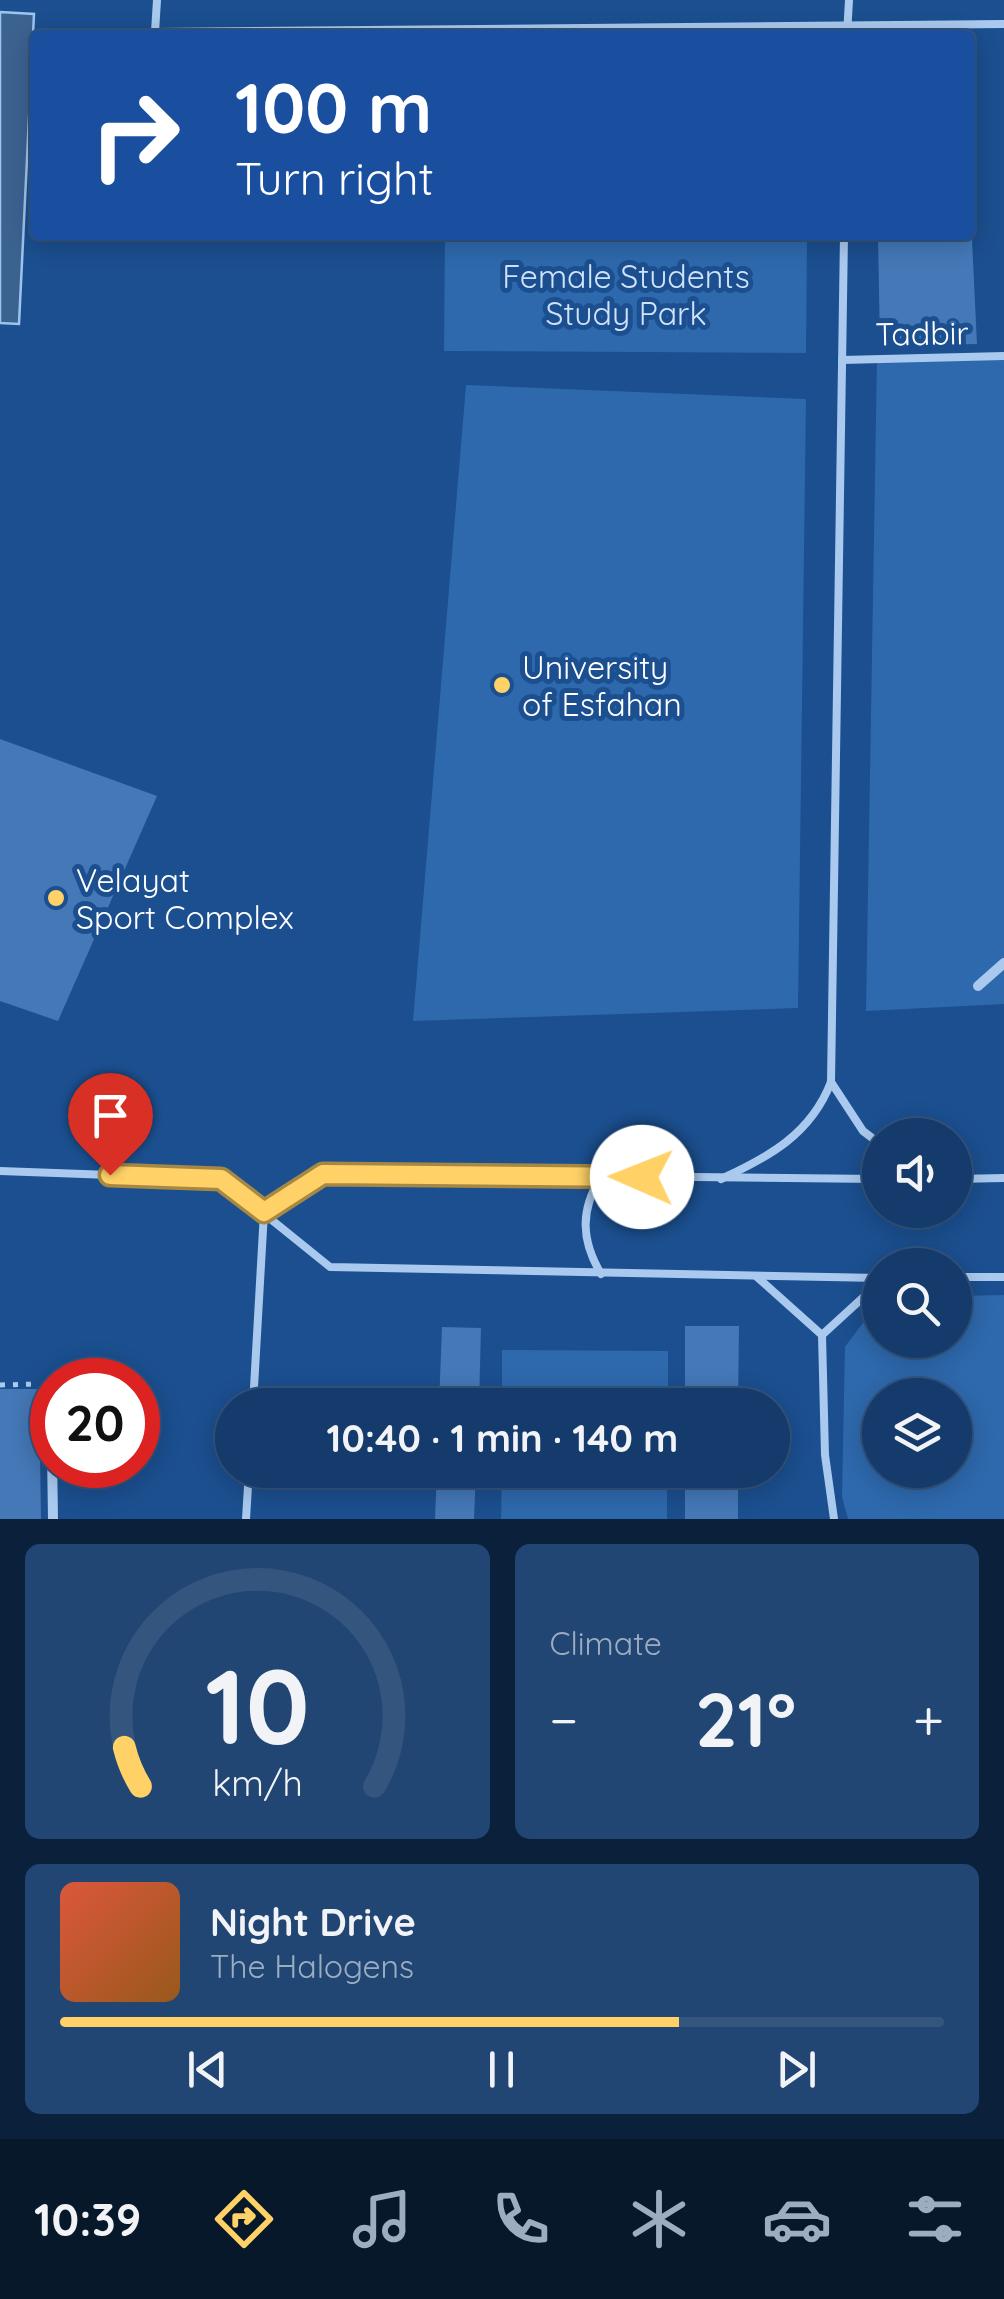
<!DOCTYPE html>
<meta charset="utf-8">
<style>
:root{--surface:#143b6b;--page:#214673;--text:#f1f3f6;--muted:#9dadc1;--line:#33557e;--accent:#ffd166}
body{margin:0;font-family:Quicksand,sans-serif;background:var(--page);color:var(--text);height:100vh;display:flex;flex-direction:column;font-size:38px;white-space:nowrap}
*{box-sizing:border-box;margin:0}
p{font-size:32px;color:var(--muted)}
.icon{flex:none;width:55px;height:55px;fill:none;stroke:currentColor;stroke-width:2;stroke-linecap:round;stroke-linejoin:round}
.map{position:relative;height:1519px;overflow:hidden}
.sheet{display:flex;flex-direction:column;gap:25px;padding:25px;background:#0b203b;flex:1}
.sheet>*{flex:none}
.top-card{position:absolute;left:30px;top:30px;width:945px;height:210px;border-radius:10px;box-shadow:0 5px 25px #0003,0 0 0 2px var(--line);background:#1a4fa0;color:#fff;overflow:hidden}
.controls{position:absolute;left:862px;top:1118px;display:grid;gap:20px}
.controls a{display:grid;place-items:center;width:110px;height:110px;border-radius:50%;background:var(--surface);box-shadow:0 5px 25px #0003,0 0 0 2px var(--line);font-size:50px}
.speed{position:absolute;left:30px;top:1358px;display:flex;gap:20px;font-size:50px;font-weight:700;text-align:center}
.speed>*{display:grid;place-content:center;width:130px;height:130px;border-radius:50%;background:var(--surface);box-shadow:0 5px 25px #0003,0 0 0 2px var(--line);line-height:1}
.speed .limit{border:15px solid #d22;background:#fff;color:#111}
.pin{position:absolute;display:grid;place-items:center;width:85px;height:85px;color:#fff;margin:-102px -42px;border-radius:50% 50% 50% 0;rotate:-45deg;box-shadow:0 0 10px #0007}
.pin .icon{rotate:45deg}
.me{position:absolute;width:110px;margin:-55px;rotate:271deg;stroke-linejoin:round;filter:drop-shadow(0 0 8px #0008)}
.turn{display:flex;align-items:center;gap:35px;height:210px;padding:0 40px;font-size:45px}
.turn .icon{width:130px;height:130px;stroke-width:2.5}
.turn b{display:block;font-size:70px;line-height:85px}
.big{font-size:75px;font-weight:800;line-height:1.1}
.sheet .widget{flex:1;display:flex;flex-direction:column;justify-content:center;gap:15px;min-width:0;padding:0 35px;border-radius:15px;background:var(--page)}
.sheet .dial{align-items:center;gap:0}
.dial svg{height:260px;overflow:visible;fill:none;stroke:var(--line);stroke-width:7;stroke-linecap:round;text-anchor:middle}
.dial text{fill:var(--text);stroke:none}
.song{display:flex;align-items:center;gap:30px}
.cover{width:120px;height:120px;border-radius:15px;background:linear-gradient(135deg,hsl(10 70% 55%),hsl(30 70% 35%))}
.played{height:10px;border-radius:5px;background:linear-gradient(90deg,var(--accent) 70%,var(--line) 70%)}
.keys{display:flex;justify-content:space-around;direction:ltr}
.heat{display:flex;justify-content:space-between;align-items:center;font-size:55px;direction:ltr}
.sheet .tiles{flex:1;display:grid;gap:25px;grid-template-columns:1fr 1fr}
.widget:last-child{grid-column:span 2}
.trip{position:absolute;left:215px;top:1388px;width:575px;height:100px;border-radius:50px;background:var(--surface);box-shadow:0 5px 25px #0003,0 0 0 2px var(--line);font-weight:800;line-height:100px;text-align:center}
.menu{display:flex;height:160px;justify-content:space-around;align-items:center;background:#08182b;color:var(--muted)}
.menu .icon{width:70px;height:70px}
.menu .selected{color:var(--accent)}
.menu b{font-size:45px;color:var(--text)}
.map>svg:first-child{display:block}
.green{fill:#2e69ad;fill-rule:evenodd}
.water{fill:#3c6290;stroke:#9cc4f0;stroke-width:2.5}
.building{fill:#4478b7}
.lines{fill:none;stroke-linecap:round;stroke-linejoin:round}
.path{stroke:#a9c9ee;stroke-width:5;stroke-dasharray:5 8;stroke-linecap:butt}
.lane{stroke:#a9c9ee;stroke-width:8}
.street{stroke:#a9c9ee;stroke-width:10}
.route-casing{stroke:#a68842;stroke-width:25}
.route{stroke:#ffd166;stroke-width:18}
.poi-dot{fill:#ffd166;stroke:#1b4f8f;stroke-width:4}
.labels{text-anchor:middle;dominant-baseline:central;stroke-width:10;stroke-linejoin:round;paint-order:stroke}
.park-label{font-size:32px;fill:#cfe3fa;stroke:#1b4f8f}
.street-label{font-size:32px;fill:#fff;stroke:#1b4f8f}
.poi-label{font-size:32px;fill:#fff;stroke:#1b4f8f;text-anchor:start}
</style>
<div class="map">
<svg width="1004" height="1519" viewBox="0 0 1004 1519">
<rect width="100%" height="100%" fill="#1b4f8f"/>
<g class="green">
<path d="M 445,235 L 807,235 L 806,353 L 444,351 Z"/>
<path d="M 1004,356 L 1004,1004 L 866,1011 L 877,358 Z"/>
<path d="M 466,385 L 806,399 L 798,1008 L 413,1021 Z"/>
<path d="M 1004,1295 L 1004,1519 L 848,1519 L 842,1497 L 845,1347 L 880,1300 L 880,1340 L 955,1340 L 955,1296 ZM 955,1395 L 955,1470 L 880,1470 L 880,1395 Z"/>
<path d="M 502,1350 L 668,1351 L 668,1405 L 502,1405 Z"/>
<path d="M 502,1470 L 667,1470 L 667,1519 L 501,1519 Z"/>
</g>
<path class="water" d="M 0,12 L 34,14 L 19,324 L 0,323 Z"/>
<g class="building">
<path d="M 970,198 L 977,344 L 880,346 L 878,235 L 970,235 Z"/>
<path d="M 0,739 L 157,796 L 58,1021 L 0,1001 Z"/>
<path d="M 685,1326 L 739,1326 L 738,1405 L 685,1405 Z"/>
<path d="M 442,1327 L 481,1328 L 479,1405 L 439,1405 Z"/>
<path d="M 0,1389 L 39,1389 L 41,1519 L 0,1519 Z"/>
<path d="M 437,1470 L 476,1470 L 474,1519 L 435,1519 Z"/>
<rect x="685" y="1470" width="53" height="49"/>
</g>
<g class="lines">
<path class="path" d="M 0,1385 L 37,1384"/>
<g class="lane">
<path d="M 157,0 L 155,32 L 1004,24"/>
<path d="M 847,35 L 849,0"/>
<path d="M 842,360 L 1004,356"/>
<path d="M 831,1082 L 863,1131 L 880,1144"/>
<path d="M 0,1171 L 221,1179 L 330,1267 L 880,1278"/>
<path d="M 601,1177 C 580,1210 581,1240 601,1274"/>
<path d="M 721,1179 C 769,1157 811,1134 831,1082 L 844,235"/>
<path d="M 955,1179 L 1004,1178"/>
<path d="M 264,1212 L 323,1173 L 880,1179"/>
<path d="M 757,1277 L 822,1335 L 825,1455 L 834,1519"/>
<path d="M 955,1277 L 1004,1277"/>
<path d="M 822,1335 L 880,1282"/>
<path d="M 253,1405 L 264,1212"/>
<path d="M 246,1519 L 249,1470"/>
</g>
<g class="street">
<path d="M 978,986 L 1004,963"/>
<path d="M 51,1384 L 53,1519"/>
</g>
</g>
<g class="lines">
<defs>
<path id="route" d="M 110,1175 L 221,1179 L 264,1212 L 323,1174 L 642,1177"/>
</defs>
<use href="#route" class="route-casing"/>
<use href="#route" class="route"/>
</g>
<g class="poi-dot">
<circle cx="502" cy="685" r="10"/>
<circle cx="56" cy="898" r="10"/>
</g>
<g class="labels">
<g class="park-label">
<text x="626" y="276">Female Students<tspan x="626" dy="37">Study Park</tspan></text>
</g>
<g class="street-label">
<text transform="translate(922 333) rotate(-1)">Tadbir</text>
</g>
<g class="poi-label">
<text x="522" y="667">University<tspan x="522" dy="37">of Esfahan</tspan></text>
<text x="76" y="880">Velayat<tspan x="76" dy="37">Sport Complex</tspan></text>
</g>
</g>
</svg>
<div class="controls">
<a><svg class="icon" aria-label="sound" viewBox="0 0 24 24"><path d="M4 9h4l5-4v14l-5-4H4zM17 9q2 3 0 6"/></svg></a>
<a><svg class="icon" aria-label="search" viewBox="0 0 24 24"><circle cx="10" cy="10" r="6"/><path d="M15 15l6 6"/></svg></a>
<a><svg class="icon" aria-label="layers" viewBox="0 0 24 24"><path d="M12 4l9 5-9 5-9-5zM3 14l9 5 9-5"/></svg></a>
</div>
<div class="speed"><div class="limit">20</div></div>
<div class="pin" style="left:110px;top:1175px;background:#d93025"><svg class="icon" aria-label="arrive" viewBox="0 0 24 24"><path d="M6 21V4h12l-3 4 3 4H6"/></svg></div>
<svg class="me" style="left:642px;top:1177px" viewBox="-20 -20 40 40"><circle r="19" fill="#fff"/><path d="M0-13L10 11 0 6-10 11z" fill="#ffd166"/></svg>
<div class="trip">10:40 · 1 min · 140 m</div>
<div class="top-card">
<div class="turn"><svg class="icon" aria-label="right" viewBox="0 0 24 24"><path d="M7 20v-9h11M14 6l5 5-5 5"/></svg><div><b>100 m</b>Turn right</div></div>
</div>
</div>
<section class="sheet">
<div class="tiles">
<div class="widget dial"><svg viewBox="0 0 100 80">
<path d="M14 69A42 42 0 1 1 86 69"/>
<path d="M14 69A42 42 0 0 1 9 57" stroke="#ffd166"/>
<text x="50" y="56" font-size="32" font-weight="700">10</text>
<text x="50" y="72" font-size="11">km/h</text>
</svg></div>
<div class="widget"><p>Climate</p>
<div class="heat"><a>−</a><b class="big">21°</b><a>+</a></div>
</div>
<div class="widget">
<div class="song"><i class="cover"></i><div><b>Night Drive</b><p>The Halogens</p></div></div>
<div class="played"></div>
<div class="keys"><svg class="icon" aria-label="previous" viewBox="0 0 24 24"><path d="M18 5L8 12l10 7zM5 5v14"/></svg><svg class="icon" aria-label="pause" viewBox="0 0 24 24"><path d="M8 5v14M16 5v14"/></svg><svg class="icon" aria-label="next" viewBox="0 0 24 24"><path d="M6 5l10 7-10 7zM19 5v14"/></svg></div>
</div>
</div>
</section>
<nav class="menu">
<b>10:39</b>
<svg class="icon selected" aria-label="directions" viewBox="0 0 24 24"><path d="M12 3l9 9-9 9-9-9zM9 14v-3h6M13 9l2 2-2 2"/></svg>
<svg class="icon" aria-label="music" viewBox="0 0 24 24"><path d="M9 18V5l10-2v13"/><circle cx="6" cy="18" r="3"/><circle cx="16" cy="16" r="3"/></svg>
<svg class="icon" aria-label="phone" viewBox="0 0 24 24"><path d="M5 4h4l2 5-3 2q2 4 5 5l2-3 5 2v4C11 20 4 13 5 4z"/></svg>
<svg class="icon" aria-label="climate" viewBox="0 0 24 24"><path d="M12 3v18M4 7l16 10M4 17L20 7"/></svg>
<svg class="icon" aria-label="car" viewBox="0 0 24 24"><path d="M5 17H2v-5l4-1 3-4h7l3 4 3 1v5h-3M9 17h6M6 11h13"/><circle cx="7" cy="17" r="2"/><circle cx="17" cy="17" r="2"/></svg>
<svg class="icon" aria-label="filters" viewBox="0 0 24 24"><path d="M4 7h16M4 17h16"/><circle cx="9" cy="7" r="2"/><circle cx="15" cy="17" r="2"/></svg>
</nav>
